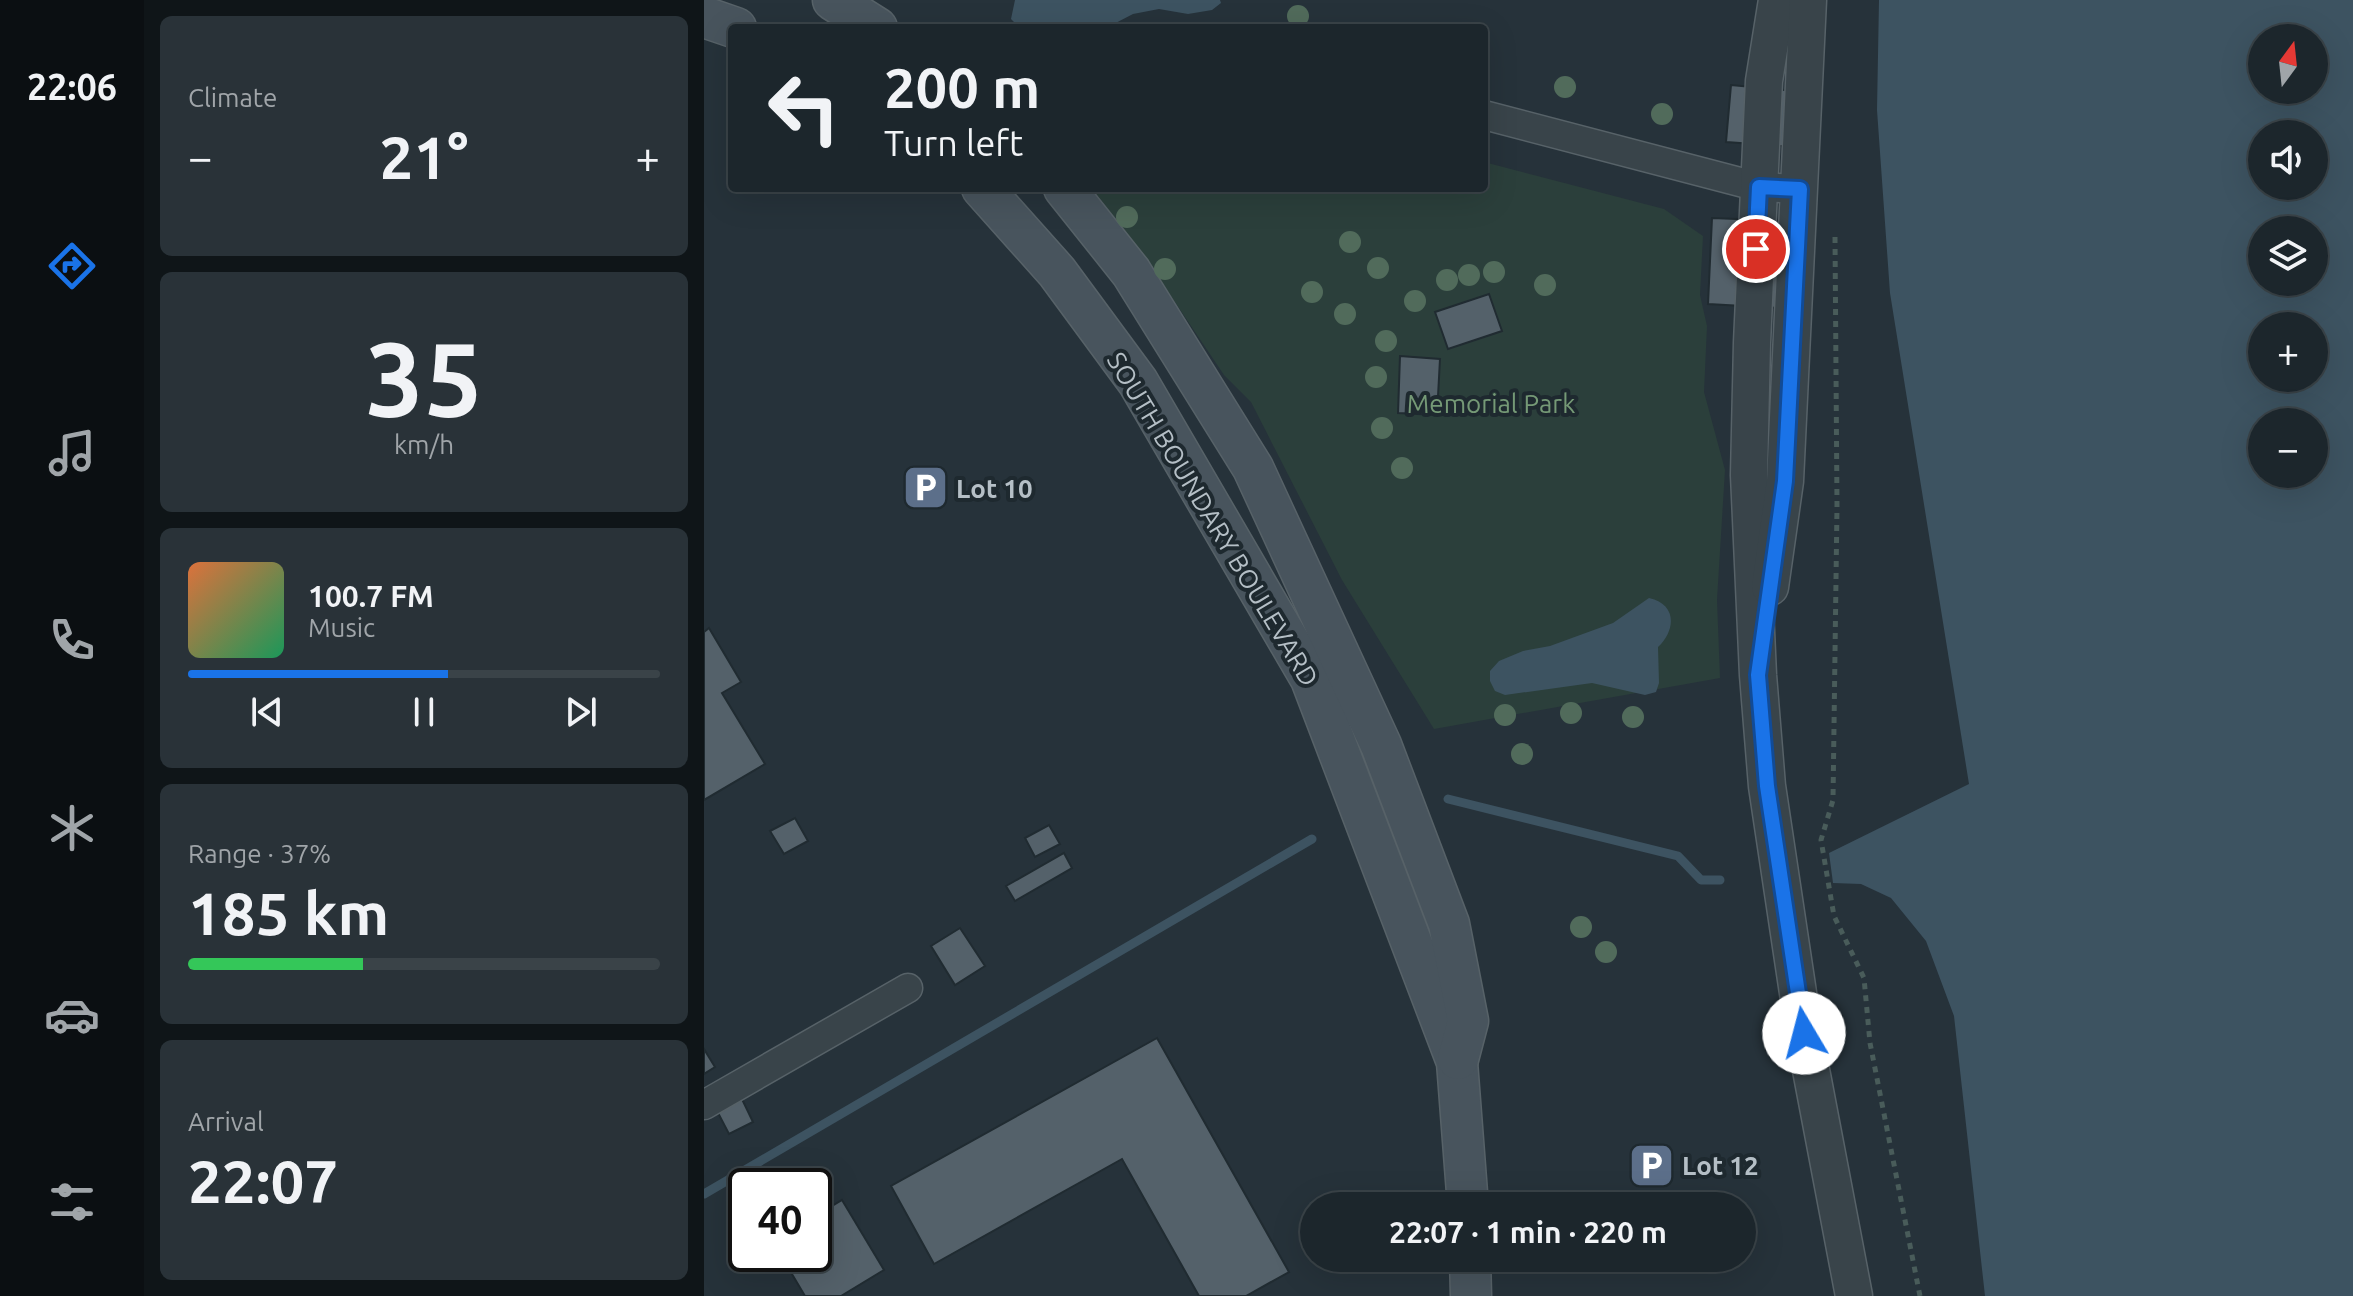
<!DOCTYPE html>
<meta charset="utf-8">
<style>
:root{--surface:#1c262c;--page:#293238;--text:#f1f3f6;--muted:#a0a5a9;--line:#3a4348;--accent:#1a73e8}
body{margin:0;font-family:Ubuntu,sans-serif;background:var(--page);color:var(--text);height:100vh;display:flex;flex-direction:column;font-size:30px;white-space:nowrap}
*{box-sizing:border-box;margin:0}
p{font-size:26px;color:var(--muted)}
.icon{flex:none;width:44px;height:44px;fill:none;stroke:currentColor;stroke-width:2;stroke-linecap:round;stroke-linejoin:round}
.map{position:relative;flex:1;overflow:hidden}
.drawer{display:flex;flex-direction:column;gap:16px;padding:16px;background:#0f1518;width:560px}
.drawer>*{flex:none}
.banner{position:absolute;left:24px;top:24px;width:760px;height:168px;border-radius:8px;box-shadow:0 8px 32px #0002,0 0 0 2px var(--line);background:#1c262c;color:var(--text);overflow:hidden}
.needle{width:52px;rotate:15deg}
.tools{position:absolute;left:1544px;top:24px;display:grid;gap:16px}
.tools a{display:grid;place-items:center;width:80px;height:80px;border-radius:50%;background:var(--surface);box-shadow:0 8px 32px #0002,0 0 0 2px var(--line);font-size:40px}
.speed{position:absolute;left:24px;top:1168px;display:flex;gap:16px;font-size:40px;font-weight:700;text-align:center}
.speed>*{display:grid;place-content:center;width:104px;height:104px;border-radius:50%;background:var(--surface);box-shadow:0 8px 32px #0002,0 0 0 2px var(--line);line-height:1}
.speed .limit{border:4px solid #111;border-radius:12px;background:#fff;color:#111}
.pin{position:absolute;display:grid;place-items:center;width:68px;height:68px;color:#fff;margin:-34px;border:4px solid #fff;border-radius:50%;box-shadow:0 2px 8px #0007}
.me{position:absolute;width:88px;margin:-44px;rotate:352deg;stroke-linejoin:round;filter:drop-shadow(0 0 6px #0008)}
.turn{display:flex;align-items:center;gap:28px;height:168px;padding:0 24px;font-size:36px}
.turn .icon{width:104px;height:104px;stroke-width:2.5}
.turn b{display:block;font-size:56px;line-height:68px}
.big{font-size:60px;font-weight:600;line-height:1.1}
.drawer .widget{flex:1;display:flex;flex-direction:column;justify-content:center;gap:12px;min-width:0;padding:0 28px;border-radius:12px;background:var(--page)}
.drawer .dial{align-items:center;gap:0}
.dial b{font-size:104px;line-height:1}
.song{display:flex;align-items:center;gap:24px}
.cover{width:96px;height:96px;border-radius:12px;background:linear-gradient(135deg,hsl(20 70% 55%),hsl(150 70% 35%))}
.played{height:8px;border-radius:4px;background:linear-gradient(90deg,var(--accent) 55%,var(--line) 55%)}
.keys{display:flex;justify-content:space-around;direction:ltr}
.heat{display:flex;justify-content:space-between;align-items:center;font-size:44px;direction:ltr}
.charge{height:12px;border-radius:6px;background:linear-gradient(90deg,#34c759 37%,var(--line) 0)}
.trip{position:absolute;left:596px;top:1192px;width:456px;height:80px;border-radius:40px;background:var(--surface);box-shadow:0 8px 32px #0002,0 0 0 2px var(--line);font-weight:600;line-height:80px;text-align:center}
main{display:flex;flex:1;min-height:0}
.tab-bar{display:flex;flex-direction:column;width:144px;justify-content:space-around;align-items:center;background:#0b0f12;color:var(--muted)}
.tab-bar .icon{width:56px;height:56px}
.tab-bar .current{color:var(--accent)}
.tab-bar b{font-size:36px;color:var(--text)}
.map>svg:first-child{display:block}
.green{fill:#2b3f3b}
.water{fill:#3d5361;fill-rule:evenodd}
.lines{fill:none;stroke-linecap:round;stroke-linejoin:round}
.stream{stroke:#3d5361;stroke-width:9}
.building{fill:#54616a;stroke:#202b31;stroke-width:2}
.minor-casing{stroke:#576268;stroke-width:31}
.tertiary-casing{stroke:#576268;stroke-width:39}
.secondary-casing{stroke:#576268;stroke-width:43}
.path{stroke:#495c5a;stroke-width:5;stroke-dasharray:6 6;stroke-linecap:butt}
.minor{stroke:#39444a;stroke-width:28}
.tertiary{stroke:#39444a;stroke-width:36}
.secondary{stroke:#48545d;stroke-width:40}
.tree{fill:#516b5b}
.route-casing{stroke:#114b97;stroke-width:20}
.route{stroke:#1a73e8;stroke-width:14}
.labels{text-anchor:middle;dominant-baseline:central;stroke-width:8;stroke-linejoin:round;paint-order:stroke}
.park-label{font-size:26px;fill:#759976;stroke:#1e292f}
.poi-label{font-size:26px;font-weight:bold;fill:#b5bfc6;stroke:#1e292f;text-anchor:start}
.street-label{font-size:26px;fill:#b5bfc6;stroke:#1e292f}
</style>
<main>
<nav class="tab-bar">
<b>22:06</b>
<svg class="icon current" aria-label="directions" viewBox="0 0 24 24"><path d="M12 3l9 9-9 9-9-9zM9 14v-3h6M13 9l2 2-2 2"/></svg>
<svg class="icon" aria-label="music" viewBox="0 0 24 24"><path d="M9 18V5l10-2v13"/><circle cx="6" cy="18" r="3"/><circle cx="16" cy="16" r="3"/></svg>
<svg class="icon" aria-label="phone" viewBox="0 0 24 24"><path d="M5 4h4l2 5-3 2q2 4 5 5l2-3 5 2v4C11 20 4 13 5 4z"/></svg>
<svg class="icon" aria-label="climate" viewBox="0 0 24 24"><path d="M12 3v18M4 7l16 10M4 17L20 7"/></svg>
<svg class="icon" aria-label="car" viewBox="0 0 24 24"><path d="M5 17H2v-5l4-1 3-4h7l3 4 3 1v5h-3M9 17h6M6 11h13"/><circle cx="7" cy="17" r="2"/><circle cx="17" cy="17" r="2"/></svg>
<svg class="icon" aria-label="filters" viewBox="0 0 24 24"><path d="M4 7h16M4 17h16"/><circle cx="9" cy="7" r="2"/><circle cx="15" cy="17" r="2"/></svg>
</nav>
<section class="drawer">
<div class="widget"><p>Climate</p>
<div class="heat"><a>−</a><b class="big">21°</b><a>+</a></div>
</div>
<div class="widget dial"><b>35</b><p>km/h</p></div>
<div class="widget">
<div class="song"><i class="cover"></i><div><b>100.7 FM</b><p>Music</p></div></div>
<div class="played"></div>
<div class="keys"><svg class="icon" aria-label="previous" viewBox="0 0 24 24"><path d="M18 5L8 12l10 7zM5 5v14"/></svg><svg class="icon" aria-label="pause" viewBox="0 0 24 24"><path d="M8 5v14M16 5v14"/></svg><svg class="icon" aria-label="next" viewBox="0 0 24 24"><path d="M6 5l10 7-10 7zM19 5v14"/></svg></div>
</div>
<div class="widget"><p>Range · 37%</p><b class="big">185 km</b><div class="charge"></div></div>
<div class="widget"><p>Arrival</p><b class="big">22:07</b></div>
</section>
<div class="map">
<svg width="1649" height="1296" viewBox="0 0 1649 1296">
<rect width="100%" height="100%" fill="#26323a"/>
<path class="green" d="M 780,162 L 960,209 L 999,236 L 996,295 L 1003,326 L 1000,392 L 1021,470 L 1013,600 L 1016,678 L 730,729 L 638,580 L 547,402 L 520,375 L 448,268 L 388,188 L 780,188 Z"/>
<g class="water">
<path d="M 311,0 L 516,0 L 517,3 L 508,10 L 484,14 L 455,9 L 429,14 L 402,28 L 323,28 L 313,25 L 307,19 Z"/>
<path d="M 1175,0 L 1649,0 L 1649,1296 L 1281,1296 L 1250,1016 L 1222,941 L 1187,898 L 1157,884 L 1129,883 L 1125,853 L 1265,784 L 1186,293 L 1173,110 ZM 1558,38 L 1610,38 L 1610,90 L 1558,90 ZM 1558,134 L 1610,134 L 1610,186 L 1558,186 ZM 1558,230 L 1610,230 L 1610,282 L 1558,282 ZM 1558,326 L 1610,326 L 1610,378 L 1558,378 ZM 1558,422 L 1610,422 L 1610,474 L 1558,474 Z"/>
<path d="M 945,598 C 973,604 972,630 954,647 L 955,683 L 952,692 L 941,695 L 888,683 L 801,695 L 791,691 L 786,681 L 786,671 L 795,661 L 819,651 L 846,646 L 909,623 Z"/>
</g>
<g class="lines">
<g class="stream">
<path d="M 744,799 L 974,856 L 997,880 L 1016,880"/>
<path d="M 0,1194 L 608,839"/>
</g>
</g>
<g class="building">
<path d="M 1027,85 L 1069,89 L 1064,145 L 1022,142 Z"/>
<path d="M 1069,89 L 1093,91 L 1088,147 L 1064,145 Z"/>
<path d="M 1008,218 L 1080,221 L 1075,308 L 1004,304 Z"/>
<path d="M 785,294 L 798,331 L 744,349 L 731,312 Z"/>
<path d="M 696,356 L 736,359 L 733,415 L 694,413 Z"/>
<path d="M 5,628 L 37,682 L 18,693 L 61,764 L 0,800 L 0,632 Z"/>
<path d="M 91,818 L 104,841 L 80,854 L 66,831 Z"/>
<path d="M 345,825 L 356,844 L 331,857 L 321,838 Z"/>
<path d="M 360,853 L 368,868 L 311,901 L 302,886 Z"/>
<path d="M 256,928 L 281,966 L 251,985 L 227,946 Z"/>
<path d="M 453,1038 L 585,1272 L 542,1296 L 495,1296 L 418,1159 L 230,1264 L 187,1186 Z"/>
<path d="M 0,1049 L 11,1067 L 0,1074 Z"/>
<path d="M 37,1097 L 49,1122 L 25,1134 L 12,1109 Z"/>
<path d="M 138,1200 L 180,1270 L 137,1296 L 101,1296 L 76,1254 L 110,1254 L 110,1217 Z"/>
</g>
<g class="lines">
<defs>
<g id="minor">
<path d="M 780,115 L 1055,187 L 1096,189"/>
<path d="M 0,1105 L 204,988"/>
</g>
<g id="tertiary">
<path d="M 1073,0 L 1060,81 L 1048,343 L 1045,475 L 1054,675 L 1063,786 L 1100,1033 L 1150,1296"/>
<path d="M 1066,587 L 1081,481 L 1104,0"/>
</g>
<g id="secondary">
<path d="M 129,0 L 173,28"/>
<path d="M 0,17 L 32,28"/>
<path d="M 278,188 L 353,272 L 434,382 L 607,679 L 753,1062 L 764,1206"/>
<path d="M 360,188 L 427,272 L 549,468 L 677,745 L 745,924 L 764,1021 L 754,1059"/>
<path d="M 766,1258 L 767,1296"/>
</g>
</defs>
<use href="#minor" class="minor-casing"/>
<use href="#tertiary" class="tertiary-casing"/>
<use href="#secondary" class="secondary-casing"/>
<path class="path" d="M 1131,237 L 1133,506 L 1129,800 L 1117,840 L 1130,916 L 1160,978 L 1166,1043 L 1216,1296"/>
<use href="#minor" class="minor"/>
<use href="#tertiary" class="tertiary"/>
<use href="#secondary" class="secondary"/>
</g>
<g class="tree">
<circle cx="594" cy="16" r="11"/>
<circle cx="861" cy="87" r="11"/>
<circle cx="958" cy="114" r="11"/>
<circle cx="423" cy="217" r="11"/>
<circle cx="646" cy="242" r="11"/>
<circle cx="674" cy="268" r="11"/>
<circle cx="461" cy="269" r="11"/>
<circle cx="790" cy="272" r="11"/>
<circle cx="765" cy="275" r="11"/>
<circle cx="743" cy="280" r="11"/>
<circle cx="841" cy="285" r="11"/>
<circle cx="608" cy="292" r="11"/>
<circle cx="711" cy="301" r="11"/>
<circle cx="641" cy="314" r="11"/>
<circle cx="682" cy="341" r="11"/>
<circle cx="672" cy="377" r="11"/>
<circle cx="678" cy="428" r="11"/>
<circle cx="698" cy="468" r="11"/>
<circle cx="867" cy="713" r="11"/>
<circle cx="801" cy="715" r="11"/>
<circle cx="929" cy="717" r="11"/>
<circle cx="818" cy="754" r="11"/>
<circle cx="877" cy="927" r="11"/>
<circle cx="902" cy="952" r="11"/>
</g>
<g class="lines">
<defs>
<path id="route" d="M 1052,249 L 1055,187 L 1096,189 L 1081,481 L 1054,675 L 1063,786 L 1100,1033"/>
</defs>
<use href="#route" class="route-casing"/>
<use href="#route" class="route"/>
</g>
<defs>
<symbol id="parking-square" viewBox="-11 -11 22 22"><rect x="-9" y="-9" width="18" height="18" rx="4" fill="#5c6f8a" stroke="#1e292f"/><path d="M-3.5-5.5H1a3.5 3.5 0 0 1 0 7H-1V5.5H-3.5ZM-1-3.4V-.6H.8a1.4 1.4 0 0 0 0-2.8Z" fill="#fff"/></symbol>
</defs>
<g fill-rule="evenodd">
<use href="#parking-square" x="196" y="462" width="51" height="51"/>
<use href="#parking-square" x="922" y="1140" width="51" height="51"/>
</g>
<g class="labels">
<g class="park-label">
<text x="787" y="403">Memorial Park</text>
</g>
<g class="poi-label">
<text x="252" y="488">Lot 10</text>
<text x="978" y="1165">Lot 12</text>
</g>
<g class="street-label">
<text transform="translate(509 519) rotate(59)">SOUTH BOUNDARY BOULEVARD</text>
</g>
</g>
</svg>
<div class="tools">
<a><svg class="needle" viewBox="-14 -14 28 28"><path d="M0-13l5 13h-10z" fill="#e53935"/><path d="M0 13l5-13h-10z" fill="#a0a5a9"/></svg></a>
<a><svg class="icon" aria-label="sound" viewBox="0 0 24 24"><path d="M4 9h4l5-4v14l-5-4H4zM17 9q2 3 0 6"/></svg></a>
<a><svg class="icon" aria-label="layers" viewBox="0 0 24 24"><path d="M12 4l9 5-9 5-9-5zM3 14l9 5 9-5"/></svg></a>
<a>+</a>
<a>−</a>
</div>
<div class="speed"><div class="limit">40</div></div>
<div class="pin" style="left:1052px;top:249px;background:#d93025"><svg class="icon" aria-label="arrive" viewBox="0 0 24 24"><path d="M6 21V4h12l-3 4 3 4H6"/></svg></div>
<svg class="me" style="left:1100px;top:1033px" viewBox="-20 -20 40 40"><circle r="19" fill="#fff"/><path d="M0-13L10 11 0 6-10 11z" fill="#1a73e8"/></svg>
<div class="trip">22:07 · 1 min · 220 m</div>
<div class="banner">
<div class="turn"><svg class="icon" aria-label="left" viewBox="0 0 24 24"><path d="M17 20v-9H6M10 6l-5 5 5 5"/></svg><div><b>200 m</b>Turn left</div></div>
</div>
</div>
</main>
